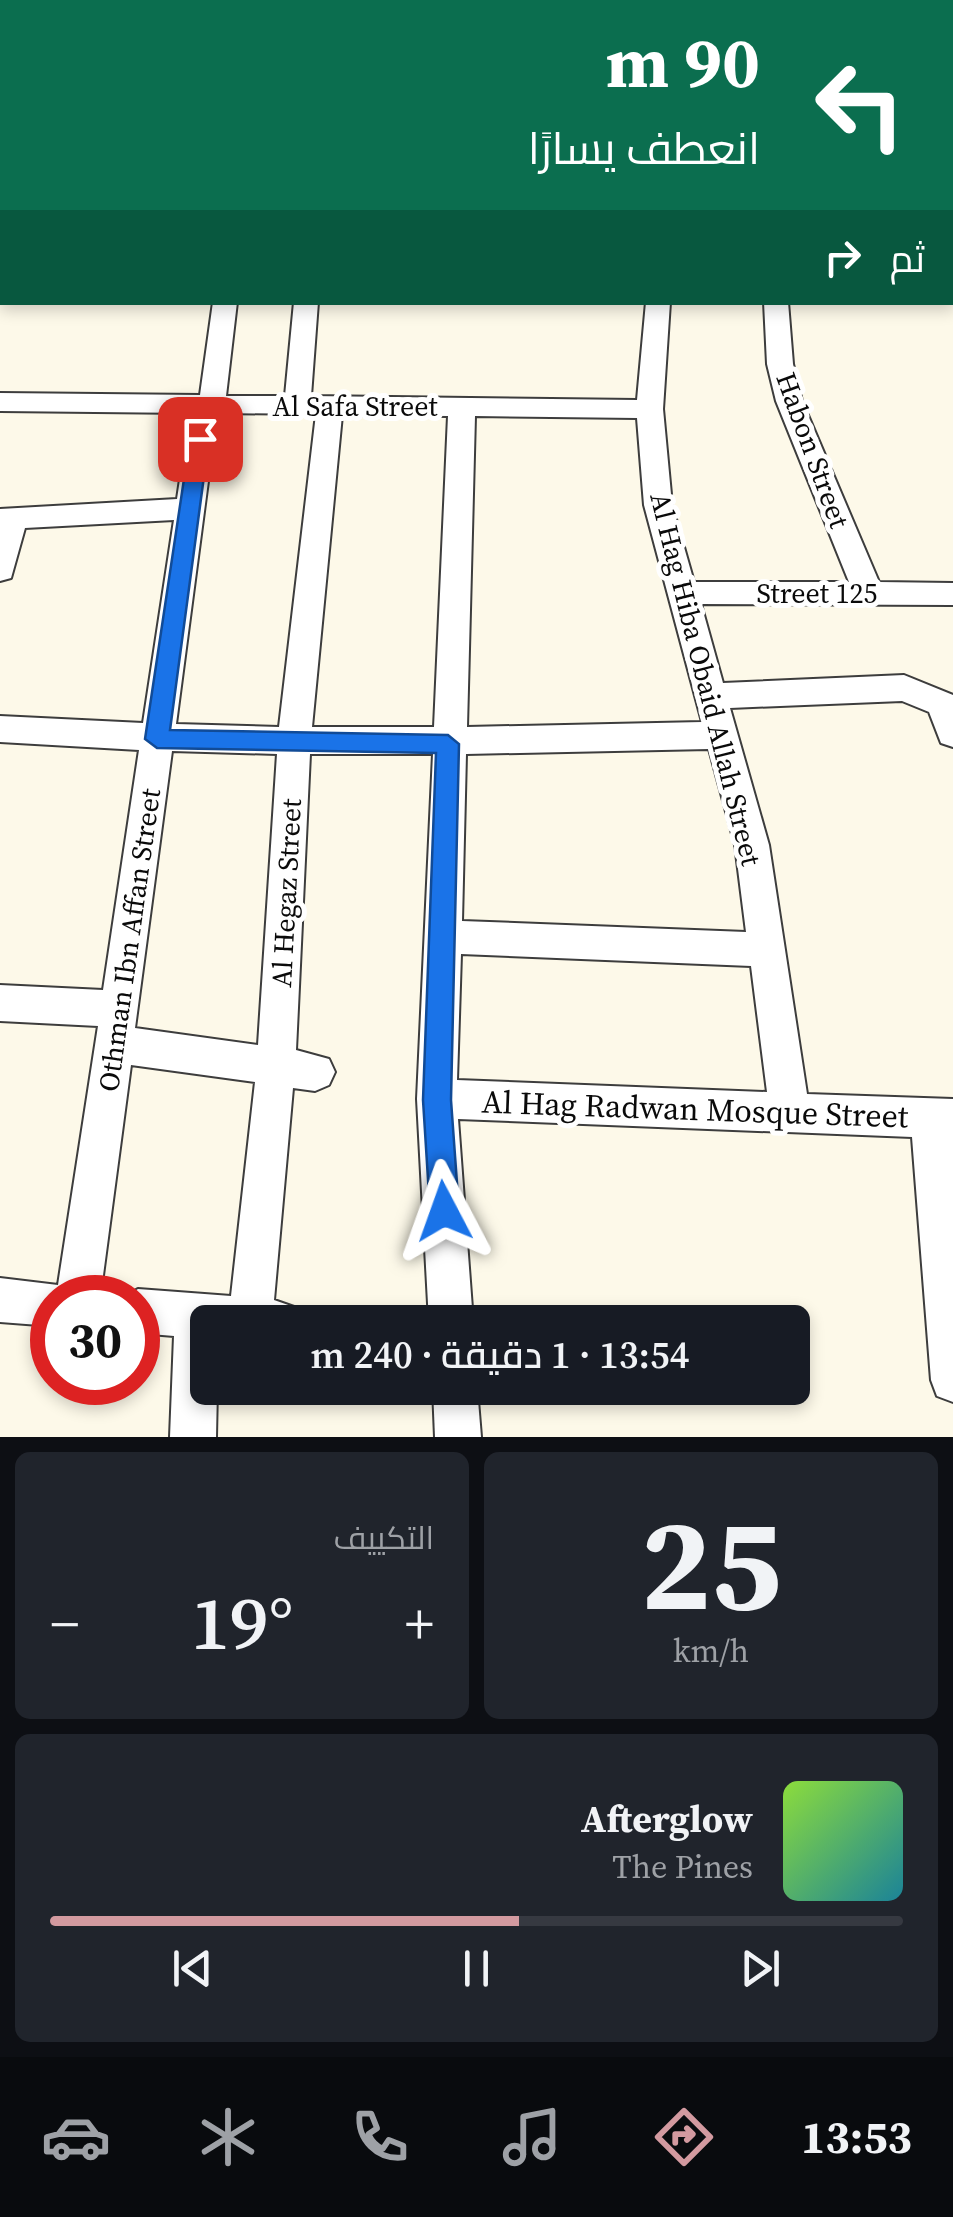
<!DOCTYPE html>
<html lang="ar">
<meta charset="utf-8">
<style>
:root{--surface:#171b24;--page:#20242c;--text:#f1f3f6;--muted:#9ea1a6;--line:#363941;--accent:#d39aa0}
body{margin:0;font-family:"Source Serif 4",Cairo,serif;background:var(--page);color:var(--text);direction:rtl;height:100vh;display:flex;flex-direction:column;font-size:38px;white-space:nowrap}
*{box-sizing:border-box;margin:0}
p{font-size:32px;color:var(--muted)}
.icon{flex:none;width:55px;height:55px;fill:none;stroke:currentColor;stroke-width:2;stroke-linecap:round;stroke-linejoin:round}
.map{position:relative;height:1437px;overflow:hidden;direction:ltr}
.details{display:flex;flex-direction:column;gap:15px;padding:15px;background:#0d0f14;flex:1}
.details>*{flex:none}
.guide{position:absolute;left:0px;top:0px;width:955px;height:305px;box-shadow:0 5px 15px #0003;direction:rtl;background:#0b6e4f;color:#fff;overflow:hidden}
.speed{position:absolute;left:30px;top:1275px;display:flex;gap:20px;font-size:50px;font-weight:700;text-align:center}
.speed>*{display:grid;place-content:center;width:130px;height:130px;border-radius:50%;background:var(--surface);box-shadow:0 5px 15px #0003;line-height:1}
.speed .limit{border:15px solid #d22;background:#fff;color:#111}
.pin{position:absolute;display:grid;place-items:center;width:85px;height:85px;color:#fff;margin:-42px;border-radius:20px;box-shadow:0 5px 15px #0006}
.me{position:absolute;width:110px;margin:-55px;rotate:356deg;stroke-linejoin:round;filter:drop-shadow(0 0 8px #0008)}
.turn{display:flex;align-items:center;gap:35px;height:210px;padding:0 30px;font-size:45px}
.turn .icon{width:130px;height:130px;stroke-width:2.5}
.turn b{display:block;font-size:70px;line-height:85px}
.then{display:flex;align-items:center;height:95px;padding:0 30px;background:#0003;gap:20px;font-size:38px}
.big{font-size:75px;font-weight:600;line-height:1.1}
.details .tile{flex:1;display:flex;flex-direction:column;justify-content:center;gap:15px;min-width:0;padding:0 35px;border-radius:15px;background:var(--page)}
.details .dial{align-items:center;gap:0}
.dial b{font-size:130px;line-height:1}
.song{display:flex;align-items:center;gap:30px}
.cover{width:120px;height:120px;border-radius:15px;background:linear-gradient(135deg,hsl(90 70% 55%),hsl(190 70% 35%))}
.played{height:10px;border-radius:5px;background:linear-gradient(90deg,var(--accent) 55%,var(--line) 55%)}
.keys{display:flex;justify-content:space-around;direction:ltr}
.heat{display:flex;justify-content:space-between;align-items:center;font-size:55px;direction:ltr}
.details .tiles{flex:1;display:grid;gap:15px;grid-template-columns:1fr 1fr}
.tile:last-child{grid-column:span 2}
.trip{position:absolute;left:190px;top:1305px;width:620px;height:100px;border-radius:15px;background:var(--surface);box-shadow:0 5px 15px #0003;font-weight:600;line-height:100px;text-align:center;direction:rtl}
.menu{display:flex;height:160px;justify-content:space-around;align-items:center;background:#090b0e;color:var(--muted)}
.menu .icon{width:70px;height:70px}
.menu .on{color:var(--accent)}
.menu b{font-size:45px;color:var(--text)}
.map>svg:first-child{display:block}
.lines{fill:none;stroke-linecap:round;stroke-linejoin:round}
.street-casing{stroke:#3d3d3d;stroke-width:4}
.street{fill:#fff;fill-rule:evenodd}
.route{fill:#1a73e8;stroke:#114b97;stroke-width:2.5}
.labels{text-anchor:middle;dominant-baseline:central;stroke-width:10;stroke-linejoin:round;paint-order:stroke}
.street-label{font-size:28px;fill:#0a0a0a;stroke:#fff}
.near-street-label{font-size:32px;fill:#0a0a0a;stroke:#fff}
</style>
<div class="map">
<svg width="953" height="1437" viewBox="0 0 953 1437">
<rect width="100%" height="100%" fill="#fdf9e9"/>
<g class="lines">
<defs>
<g id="street">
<path d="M 364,0 L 384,0 L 384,2 L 365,2 Z"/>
<path d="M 535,0 L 555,0 L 557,2 L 537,2 Z"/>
<path d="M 664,0 L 684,0 L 686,2 L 666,2 Z"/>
<path d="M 801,0 L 821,0 L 823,2 L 803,2 Z"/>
<path d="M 941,0 L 953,0 L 953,9 L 952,2 Z"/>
<rect x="952" y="27" width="1" height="12"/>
<rect x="952" y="147" width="1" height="14"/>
<rect x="0" y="232" width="2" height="14"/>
<rect x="952" y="278" width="1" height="14"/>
<path d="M 213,302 L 237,302 L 226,396 L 285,396 L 294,302 L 318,302 L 311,396 L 637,400 L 646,302 L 670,302 L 663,409 L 672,505 L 694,582 L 849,582 L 776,401 L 767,364 L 764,302 L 788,302 L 793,364 L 802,401 L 879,582 L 953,583 L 953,605 L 701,604 L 723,683 L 904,675 L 953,695 L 953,747 L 941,743 L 929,712 L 902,701 L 730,708 L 769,845 L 807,1094 L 953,1099 L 953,1402 L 937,1396 L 931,1380 L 912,1137 L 458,1119 L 473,1322 L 429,1322 L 417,1099 L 433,754 L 310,754 L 296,1050 L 329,1059 L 335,1072 L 329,1085 L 315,1091 L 293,1088 L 274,1300 L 294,1307 L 301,1322 L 208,1322 L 208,1388 L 217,1388 L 216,1437 L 170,1437 L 174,1336 L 138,1333 L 138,1298 L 122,1298 L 138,1289 L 231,1296 L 255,1082 L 131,1065 L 100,1298 L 52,1298 L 52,1326 L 0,1322 L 0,1278 L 58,1285 L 98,1026 L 0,1021 L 0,985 L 103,990 L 139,750 L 0,742 L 0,716 L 143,723 L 174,520 L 25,528 L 11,578 L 0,581 L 0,509 L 177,499 L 190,413 L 0,411 L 0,393 L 200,395 ZM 217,413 L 316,414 L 279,727 L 176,724 ZM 342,415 L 448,416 L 434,727 L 312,727 ZM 475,416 L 637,418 L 644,505 L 702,722 L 467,727 ZM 709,749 L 735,845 L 746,932 L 462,921 L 466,754 ZM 172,751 L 277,754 L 258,1045 L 135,1028 ZM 461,954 L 751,966 L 767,1092 L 457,1080 Z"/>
<path d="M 433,1388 L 477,1388 L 481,1437 L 435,1437 Z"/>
</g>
</defs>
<use href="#street" class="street-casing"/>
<use href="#street" class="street"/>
</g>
<path class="route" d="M 200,433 L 209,439 L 170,730 L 448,735 L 459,744 L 451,1100 L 459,1211 L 455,1221 L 444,1226 L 434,1221 L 430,1211 L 423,1100 L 436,753 L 157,748 L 145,739 L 190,439 Z"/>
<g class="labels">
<g class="street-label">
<text x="355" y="406">Al Safa Street</text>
<text transform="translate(813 450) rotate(70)">Habon Street</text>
<text x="817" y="593">Street 125</text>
<text transform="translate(706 679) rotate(76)">Al Hag Hiba Obaid Allah Street</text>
<text transform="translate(286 893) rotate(-87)">Al Hegaz Street</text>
<text transform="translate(129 940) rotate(-82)">Othman Ibn Affan Street</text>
</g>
<g class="near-street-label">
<text transform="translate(695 1109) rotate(2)">Al Hag Radwan Mosque Street</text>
</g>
</g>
</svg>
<div class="speed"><div class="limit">30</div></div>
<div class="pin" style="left:200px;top:439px;background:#d93025"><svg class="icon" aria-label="arrive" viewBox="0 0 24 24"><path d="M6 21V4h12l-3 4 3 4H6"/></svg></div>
<svg class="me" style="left:444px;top:1211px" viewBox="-20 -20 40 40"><path d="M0-17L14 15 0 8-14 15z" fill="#1a73e8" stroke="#fff" stroke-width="4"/></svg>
<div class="trip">13:54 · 1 دقيقة · 240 m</div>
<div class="guide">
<div class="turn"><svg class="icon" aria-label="left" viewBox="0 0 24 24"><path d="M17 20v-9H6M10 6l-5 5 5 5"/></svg><div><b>90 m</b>انعطف يسارًا</div></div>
<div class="then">ثم<svg class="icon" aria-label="right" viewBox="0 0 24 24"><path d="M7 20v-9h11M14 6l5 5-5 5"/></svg></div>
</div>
</div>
<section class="details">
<div class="tiles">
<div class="tile dial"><b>25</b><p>km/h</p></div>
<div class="tile"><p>التكييف</p>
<div class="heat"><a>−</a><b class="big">19°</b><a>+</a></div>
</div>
<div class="tile">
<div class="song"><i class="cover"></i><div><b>Afterglow</b><p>The Pines</p></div></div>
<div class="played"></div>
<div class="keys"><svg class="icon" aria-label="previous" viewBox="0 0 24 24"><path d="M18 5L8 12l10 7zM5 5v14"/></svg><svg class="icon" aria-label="pause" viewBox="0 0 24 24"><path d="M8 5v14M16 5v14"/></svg><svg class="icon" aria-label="next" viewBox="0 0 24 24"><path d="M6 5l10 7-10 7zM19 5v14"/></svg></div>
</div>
</div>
</section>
<nav class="menu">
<b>13:53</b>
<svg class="icon on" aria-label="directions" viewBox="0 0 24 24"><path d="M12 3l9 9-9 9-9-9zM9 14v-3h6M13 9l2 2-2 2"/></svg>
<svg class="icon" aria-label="music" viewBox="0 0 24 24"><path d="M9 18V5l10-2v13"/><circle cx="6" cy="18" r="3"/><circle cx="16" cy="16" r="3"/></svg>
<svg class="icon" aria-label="phone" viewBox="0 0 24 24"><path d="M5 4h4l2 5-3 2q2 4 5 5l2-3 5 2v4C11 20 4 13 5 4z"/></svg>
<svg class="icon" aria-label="climate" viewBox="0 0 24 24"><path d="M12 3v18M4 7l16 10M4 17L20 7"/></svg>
<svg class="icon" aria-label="car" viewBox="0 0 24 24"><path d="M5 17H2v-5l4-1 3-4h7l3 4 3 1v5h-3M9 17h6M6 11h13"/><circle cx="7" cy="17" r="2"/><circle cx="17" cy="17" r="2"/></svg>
</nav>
